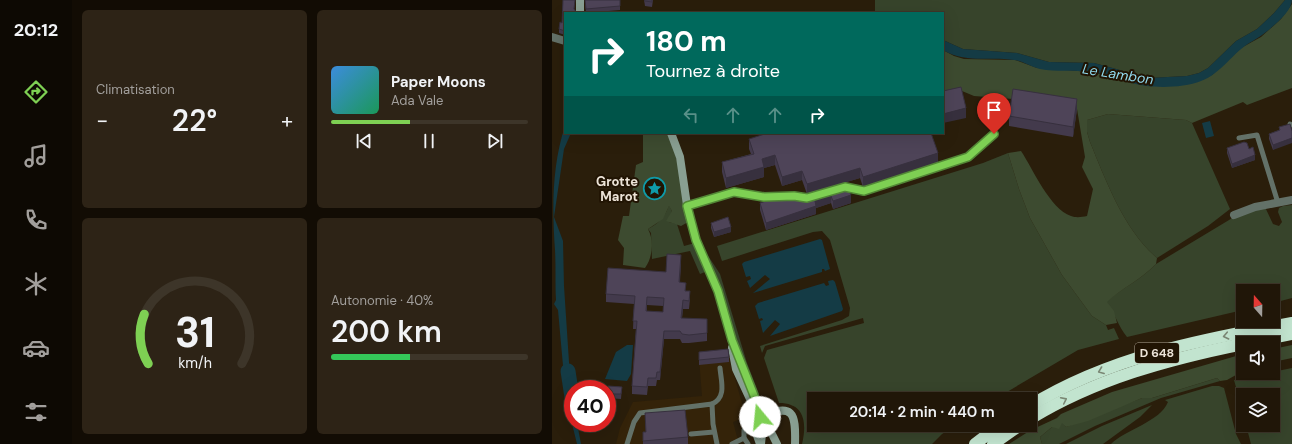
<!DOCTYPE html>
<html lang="fr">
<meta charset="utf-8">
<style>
:root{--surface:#201608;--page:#2d2316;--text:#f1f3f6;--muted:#a29f9c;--line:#3d3529;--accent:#7ed053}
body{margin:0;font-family:"DM Sans",sans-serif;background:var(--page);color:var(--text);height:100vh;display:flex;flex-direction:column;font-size:15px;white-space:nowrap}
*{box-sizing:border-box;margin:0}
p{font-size:13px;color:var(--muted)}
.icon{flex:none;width:22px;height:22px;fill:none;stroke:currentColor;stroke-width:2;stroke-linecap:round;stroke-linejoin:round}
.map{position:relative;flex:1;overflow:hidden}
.details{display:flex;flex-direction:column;gap:10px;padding:10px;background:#120c04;width:480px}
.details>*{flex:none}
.guide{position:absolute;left:12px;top:12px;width:380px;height:122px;border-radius:0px;box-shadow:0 4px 16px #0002,0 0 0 1px var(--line);background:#00695c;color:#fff;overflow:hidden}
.needle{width:26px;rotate:340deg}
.controls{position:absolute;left:684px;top:284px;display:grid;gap:8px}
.controls a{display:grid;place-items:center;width:44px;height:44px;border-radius:0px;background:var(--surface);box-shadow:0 4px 16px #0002,0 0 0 1px var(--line);font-size:20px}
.speed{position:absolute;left:12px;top:380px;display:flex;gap:8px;font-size:20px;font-weight:700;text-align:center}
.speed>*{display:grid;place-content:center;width:52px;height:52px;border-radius:50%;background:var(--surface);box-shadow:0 4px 16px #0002,0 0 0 1px var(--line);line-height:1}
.speed .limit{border:6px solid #d22;background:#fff;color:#111}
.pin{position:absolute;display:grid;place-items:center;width:34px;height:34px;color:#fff;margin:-41px -17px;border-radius:50% 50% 50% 0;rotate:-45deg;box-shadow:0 0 4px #0007}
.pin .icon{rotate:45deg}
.me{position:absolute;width:44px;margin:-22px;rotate:343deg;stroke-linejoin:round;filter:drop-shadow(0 0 3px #0008)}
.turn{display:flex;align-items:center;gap:14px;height:84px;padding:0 16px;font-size:18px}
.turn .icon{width:52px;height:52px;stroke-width:2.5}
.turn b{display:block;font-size:28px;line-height:34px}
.lanes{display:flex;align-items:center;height:38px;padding:0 16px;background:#0003;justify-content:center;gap:20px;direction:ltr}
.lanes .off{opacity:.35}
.big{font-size:30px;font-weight:600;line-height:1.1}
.details .widget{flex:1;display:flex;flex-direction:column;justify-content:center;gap:6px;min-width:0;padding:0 14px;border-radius:6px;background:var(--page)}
.details .dial{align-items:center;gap:0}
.dial svg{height:104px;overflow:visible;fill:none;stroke:var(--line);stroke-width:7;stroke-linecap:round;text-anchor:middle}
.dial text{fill:var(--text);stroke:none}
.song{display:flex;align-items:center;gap:12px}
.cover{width:48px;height:48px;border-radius:6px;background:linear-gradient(135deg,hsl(210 70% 55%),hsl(150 70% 35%))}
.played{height:4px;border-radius:2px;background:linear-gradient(90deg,var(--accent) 40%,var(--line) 40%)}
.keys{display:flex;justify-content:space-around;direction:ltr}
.heat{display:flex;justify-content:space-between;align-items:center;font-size:22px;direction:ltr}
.charge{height:6px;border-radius:3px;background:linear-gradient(90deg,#34c759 40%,var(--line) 0)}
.details .tiles{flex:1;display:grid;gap:10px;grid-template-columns:repeat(2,1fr)}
.trip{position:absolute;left:255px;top:392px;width:230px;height:40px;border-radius:0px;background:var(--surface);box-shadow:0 4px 16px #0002,0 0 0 1px var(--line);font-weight:600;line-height:40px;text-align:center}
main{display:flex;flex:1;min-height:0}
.tab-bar{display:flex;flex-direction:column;width:72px;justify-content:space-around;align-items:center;background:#0d0903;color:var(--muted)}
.tab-bar .icon{width:28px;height:28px}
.tab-bar .active{color:var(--accent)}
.tab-bar b{font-size:18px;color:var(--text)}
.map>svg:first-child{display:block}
.built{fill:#342309}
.green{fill:#37442b}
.forest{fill:#3d4b30}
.water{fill:#143b45}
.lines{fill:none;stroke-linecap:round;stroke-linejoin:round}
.river{stroke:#143b45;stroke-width:15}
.lane{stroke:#637168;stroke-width:5}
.street{stroke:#637168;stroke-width:8}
.secondary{stroke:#899f92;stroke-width:8}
.highway{stroke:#c2e4cf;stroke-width:12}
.wall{fill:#433a4c;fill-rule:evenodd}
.shaded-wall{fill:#37303e}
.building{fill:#4e4458;stroke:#37303e;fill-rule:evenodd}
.oneway{stroke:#7a8673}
.route-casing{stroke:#528736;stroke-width:10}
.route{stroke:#7ed053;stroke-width:7}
.labels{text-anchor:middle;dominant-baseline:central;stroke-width:4;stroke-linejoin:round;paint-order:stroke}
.shield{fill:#211403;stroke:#afa597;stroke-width:1}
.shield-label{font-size:12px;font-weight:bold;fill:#ece3d7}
.poi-label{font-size:13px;font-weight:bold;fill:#ece3d7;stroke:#211403;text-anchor:end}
.water-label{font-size:14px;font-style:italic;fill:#90d8ec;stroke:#211403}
</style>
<main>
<nav class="tab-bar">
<b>20:12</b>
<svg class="icon active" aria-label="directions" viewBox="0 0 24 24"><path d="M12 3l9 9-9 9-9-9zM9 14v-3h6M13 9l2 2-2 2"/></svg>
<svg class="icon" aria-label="music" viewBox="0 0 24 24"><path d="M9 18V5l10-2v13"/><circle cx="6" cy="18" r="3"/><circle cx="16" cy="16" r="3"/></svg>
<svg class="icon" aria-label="phone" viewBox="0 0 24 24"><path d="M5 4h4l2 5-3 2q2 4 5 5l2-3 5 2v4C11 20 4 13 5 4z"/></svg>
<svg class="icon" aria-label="climate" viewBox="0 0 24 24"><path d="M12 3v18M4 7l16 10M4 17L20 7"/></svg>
<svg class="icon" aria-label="car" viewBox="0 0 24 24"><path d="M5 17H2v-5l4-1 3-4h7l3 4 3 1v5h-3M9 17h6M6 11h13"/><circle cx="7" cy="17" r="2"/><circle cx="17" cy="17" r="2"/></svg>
<svg class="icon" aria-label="filters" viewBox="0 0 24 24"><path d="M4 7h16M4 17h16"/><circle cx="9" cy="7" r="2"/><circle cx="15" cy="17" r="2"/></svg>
</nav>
<section class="details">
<div class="tiles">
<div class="widget"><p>Climatisation</p>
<div class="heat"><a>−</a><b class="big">22°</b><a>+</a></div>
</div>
<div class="widget">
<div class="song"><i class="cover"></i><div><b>Paper Moons</b><p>Ada Vale</p></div></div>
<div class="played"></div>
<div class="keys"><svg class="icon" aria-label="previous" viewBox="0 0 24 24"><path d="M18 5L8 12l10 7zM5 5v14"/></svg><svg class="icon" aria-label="pause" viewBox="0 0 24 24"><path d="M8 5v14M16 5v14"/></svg><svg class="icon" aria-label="next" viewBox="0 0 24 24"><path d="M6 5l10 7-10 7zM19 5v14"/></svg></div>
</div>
<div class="widget dial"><svg viewBox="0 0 100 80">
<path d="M14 69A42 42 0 1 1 86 69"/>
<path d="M14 69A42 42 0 0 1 11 31" stroke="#7ed053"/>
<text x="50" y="56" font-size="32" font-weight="700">31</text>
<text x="50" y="72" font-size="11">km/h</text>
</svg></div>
<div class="widget"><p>Autonomie · 40%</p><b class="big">200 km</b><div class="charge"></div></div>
</div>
</section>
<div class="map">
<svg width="740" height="444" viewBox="0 0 740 444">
<rect width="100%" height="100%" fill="#2a1e0b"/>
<path class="built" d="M 176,355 L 194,417 L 181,422 L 187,444 L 64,444 L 68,428 L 81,402 L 150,396 L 147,357 Z"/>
<g class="green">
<path d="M 323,0 L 733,0 L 722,13 L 705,29 L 684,41 L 656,68 L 647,73 L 635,76 L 597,78 L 542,63 L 497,62 L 465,53 L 411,49 L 391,40 L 391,13 L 323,13 Z"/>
<path d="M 556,114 L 634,120 L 640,123 L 678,209 L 656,226 L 605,258 C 572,230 554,181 538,142 L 535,132 L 535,120 Z"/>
<path d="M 456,153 L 467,189 L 478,218 L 510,275 L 540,316 L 554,325 L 556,330 L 562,328 L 567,339 L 526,350 L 443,399 L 262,399 L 262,425 L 405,425 L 390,434 L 380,444 L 250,444 C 255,423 253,403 227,403 L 212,358 L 215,350 L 312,323 L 311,318 L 213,346 L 210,353 L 208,346 L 290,320 L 297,316 L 298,308 L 278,240 L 270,231 L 261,232 L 170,261 L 165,246 L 431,163 Z"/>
<path d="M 117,205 L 120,211 L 117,222 L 125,224 L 132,246 L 143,243 L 153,272 L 148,274 L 138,251 L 100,259 L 99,233 L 96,229 C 107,223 113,217 117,205 Z"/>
<path d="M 740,205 L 740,298 L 721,303 L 721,291 L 691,291 L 691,310 L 575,337 C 566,326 563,313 554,302 C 570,288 590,279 604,264 L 682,217 L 713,207 L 721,224 L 727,226 L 730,222 L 726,212 L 727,208 L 731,206 Z"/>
<path d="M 153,251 L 168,274 L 195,363 L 207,394 L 205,395 L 192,365 Z"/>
<path d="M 740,368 L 740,444 L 699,444 L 694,425 L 721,425 L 721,395 L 691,395 L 691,413 L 682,380 Z"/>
<path d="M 665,378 L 668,381 L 609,398 L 543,426 L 507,444 L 490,444 L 488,437 L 500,427 L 510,422 L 514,427 L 590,398 L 600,398 Z"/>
<path d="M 660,386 L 667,386 L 672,388 L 684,434 L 689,444 L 559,444 C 574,429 608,422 616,402 L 613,400 Z"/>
<path d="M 600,405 L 588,417 L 551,444 L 514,444 L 550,426 Z"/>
</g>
<g class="forest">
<path d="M 740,4 L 740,88 L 695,105 L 691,102 L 640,123 L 634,120 L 556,114 L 535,120 L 535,132 L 538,142 C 554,181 572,230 605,258 L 604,264 C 590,279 570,288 555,302 L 562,311 L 565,323 L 554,325 L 540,316 L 510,275 L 478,218 L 467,189 L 456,153 L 469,151 C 481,169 498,209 519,216 C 524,218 530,217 535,216 L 541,189 L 530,167 L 533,157 L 525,109 L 461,99 L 422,96 L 410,91 L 391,90 L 391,50 L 402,56 L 412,59 L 463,60 L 485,68 L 540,72 L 595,86 L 660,75 L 689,48 L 709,37 L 729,19 Z"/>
<path d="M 91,133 L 119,133 L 138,221 L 129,226 L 114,221 L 120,211 L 117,206 L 111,219 L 96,229 C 102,240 101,257 93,268 L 71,265 L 72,248 L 66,240 L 71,216 L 77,216 L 84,165 L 91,162 Z"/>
<path d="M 740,345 L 740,358 L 721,362 L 721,349 Z"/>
<path d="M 691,354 L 691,371 L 675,380 L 668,381 L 665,378 L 600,398 L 590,398 L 536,421 L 514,427 L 510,423 L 507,429 L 500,427 L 488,437 L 490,444 L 457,444 L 479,430 L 505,418 L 509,414 L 560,392 Z"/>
</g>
<g class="water">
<path d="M 733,0 L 740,0 C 740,14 710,36 699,42 C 681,52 669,74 649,81 C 634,87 611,88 595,86 C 576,84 558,74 539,72 C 522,70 504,72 488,69 C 479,67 471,61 462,60 C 436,56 415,64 391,50 L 391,40 L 411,49 L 465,53 L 497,62 L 542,63 L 597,78 L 635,76 L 647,73 L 656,68 L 684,41 L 705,29 L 722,13 Z"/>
<path d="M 658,121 L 662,136 L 654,138 L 650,123 Z"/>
<path d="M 13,126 L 13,133 L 19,133 L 12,149 L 2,217 L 11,241 L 12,286 L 21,423 L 25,423 L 29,444 L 25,444 L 14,399 L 6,310 L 2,304 L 4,300 C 3,284 4,267 3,250 C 0,209 0,165 13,126 Z"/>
<path d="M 268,239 L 270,240 L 278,269 L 273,271 L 272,269 L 270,269 L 270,272 L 201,293 L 218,279 L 213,275 L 198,288 L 195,281 L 199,279 L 198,276 L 194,277 L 190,264 L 192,262 Z"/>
<path d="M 281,280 L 283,282 L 291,309 L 290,311 L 218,336 L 228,324 L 223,320 L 211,333 L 208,321 L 211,320 L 210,318 L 207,319 L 203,306 L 206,303 L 272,283 L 274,286 L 277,285 L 276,281 Z"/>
<path d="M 75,345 L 81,345 L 79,374 L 75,381 L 53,379 L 64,352 Z"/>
</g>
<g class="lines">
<path class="river" d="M 16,371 L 21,404"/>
<g class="lane">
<path d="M 738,124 L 740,125"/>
<path d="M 687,138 L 705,135 L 726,203"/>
<path d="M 290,188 C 298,185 304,191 312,191 L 416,157 L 442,134"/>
<path d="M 135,206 L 182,192 L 212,197 L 235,196"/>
<path d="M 160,404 C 175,397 169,381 168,368"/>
<path d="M 139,434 L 162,432"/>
<path d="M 75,444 L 82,422 L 88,413 L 160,404 L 161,424 L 165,444"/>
<path d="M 180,444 L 192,438"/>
<path d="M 196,444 L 192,438 L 192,430 L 197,424 L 207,417"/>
</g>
<g class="street">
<path d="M 0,37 L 13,41"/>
<path d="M 682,215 L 703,207 L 740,200"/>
</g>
<g class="secondary">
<path d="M 28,0 L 28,13"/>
<path d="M 119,133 L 128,157 L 136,212 L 144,240 L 166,291 L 180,340 L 205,403 L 208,417"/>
<path d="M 180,348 L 184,369 L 198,399"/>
<path d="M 206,413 L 215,424 L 225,444"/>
<path d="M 208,417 C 241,403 244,412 243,444"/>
<path d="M 208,444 L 203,430 L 208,417"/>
<path d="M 209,444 L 210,434 L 218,429"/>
</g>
<g class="highway">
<path d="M 694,343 L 740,334"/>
<path d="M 478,406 C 557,357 651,339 740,323"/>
<path d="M 478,419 C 543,379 617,359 691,344"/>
<path d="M 423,444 L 448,425"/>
<path d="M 441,444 L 468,425"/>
</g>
</g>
<g class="wall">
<path d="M 33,0 L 68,6 L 68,10 L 34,13 Z"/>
<path d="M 92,0 L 101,0 L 100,7 L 93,6 Z"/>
<path d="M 13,13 L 13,35 L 7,33 L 7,29 L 10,23 Z"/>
<path d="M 525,109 L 521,137 L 457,126 L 457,116 Z"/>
<path d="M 727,127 L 740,131 L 721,150 L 717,139 L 717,134 L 727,130 Z"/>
<path d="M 197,139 L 386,163 L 311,187 L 308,178 L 255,194 L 250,180 L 230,186 L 223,165 L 212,168 L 212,177 L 174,188 L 170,172 L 170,162 L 199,154 L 197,149 Z"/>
<path d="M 675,148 L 697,149 L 703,160 L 680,168 L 675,153 Z"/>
<path d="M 293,184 L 299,203 L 281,209 L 279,203 L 264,208 L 264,214 L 214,230 L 208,210 L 208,203 L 256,194 Z"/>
<path d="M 159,223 L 179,232 L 162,237 L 159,228 Z"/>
<path d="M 129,263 L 128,282 L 134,291 L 138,299 L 137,309 L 131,309 L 130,318 L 155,333 L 155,341 L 137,343 L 130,343 L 128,339 L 112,339 L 108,380 L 105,380 L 104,386 L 96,386 L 95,395 L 80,394 L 80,386 L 84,329 L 81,329 L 82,304 L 54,302 L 54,294 L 114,272 ZM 95,305 L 111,306 L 111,312 L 95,311 Z"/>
<path d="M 147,352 L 177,357 L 177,362 L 147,365 Z"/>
<path d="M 56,386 L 70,387 L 69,399 L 55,398 Z"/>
<path d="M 93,413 L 136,437 L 136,444 L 91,444 L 91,432 L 94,432 Z"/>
</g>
<g class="shaded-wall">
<path d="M 525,99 L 525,109 L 521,137 L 521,127 Z"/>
<path d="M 414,108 L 414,118 L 391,123 L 391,114 Z"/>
<path d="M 740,138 L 740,143 L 721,150 L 721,145 Z"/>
<path d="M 386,153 L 386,163 L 311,187 L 311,177 Z"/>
<path d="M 223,155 L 223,165 L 212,168 L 212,177 L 174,188 L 174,178 L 210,159 Z"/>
<path d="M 703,155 L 703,160 L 680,168 L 680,164 Z"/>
<path d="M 308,168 L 308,178 L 255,194 L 255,184 Z"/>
<path d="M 250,171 L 250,180 L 230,186 L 230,177 Z"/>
<path d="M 299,195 L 299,203 L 281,209 L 281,201 Z"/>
<path d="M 279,196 L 279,203 L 264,208 L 264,214 L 214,230 L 214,223 L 263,201 Z"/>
<path d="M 179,227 L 179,232 L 162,237 L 162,232 Z"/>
<path d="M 129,255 L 129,263 L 127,290 L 127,282 Z"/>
<path d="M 131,300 L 131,309 L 129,326 L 129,318 Z"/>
<path d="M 112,331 L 112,339 L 108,380 L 108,372 Z"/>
</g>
<g class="building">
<path d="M 11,0 L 23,0 L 22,9 L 25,13 L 13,13 L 13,31 L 7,29 L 8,22 L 10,23 Z"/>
<path d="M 33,0 L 68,0 L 68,6 L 34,9 Z"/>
<path d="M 92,0 L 100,0 L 100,2 L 93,1 Z"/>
<path d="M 409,87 L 414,108 L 391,114 L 391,91 Z"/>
<path d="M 461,89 L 525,99 L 521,127 L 457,116 Z"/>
<path d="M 738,124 L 740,131 L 740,138 L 721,145 L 717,134 L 728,130 L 727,127 Z"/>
<path d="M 216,133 L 379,133 L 386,153 L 311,177 L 308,168 L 255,184 L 250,171 L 230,177 L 223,155 L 210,159 L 212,167 L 174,178 L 170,162 L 202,154 L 197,139 Z"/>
<path d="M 692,142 L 695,143 L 697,149 L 701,147 L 703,155 L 680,164 L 675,148 Z"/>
<path d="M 293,184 L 299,195 L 281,201 L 279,196 L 263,201 L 264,206 L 214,223 L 208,203 L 242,192 L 256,194 Z"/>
<path d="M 176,217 L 179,227 L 162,232 L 159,223 Z"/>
<path d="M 115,254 L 129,255 L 127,282 L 134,283 L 133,291 L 138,291 L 137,301 L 131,300 L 129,318 L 155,319 L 155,333 L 137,335 L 130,334 L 128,331 L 112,331 L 108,372 L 105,372 L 104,378 L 96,378 L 95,387 L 80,386 L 85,321 L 81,321 L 83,296 L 54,294 L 56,268 L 114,272 ZM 95,297 L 112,298 L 111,312 L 94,311 Z"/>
<path d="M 176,349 L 177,357 L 147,360 L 147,352 Z"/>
<path d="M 56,386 L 70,387 L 69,394 L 55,394 Z"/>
<path d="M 133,410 L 136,437 L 91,441 L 91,432 L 94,432 L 93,413 Z"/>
</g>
<defs><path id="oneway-chevron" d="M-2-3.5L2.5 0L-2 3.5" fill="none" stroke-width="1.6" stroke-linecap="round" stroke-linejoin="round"/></defs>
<g class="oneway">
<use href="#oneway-chevron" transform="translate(674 336) rotate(168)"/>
<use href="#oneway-chevron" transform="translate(549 371) rotate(159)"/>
<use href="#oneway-chevron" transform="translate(512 400) rotate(-26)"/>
</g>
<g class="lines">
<defs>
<path id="route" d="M 208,417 L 205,403 L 180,340 L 166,291 L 144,240 L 135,206 L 182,192 L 212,197 L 242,196 L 255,198 L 293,187 L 312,191 L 416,157 L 442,134"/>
</defs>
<use href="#route" class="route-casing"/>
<use href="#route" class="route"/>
</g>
<defs>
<symbol id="sight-ring" viewBox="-11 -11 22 22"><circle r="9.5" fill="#211403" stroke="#0f9aa8" stroke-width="1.5"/><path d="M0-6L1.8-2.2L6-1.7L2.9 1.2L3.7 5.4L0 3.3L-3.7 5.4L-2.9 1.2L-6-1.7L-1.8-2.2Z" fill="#0f9aa8"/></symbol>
</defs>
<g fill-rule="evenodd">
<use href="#sight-ring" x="90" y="176" width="25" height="25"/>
</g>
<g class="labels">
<rect class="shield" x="583" y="343" width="44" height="20" rx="3"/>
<g class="shield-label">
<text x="605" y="353">D 648</text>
</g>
<g class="poi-label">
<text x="86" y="181">Grotte<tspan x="86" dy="15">Marot</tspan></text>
</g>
<g class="water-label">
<text transform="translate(566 74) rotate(9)">Le Lambon</text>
</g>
</g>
</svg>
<div class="controls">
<a><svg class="needle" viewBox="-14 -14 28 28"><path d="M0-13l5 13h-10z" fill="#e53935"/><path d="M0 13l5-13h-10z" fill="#a29f9c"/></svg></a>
<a><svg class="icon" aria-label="sound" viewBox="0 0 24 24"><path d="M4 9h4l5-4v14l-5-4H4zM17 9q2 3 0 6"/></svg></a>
<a><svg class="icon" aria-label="layers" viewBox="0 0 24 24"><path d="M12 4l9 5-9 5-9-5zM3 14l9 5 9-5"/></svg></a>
</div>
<div class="speed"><div class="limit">40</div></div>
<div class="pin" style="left:442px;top:134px;background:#d93025"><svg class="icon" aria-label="arrive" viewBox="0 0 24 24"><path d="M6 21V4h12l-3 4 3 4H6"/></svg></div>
<svg class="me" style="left:208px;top:417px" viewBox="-20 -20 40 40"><circle r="19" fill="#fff"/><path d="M0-13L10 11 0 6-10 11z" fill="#7ed053"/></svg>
<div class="trip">20:14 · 2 min · 440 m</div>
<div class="guide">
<div class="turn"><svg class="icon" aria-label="right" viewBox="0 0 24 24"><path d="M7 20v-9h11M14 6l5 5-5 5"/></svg><div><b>180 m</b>Tournez à droite</div></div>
<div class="lanes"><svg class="icon off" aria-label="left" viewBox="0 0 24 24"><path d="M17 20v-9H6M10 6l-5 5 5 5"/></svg><svg class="icon off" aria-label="ahead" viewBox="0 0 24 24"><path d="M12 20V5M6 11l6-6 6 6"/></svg><svg class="icon off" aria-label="ahead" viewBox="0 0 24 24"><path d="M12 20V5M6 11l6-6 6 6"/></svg><svg class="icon" aria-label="right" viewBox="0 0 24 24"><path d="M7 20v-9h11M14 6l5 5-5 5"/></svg></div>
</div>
</div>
</main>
